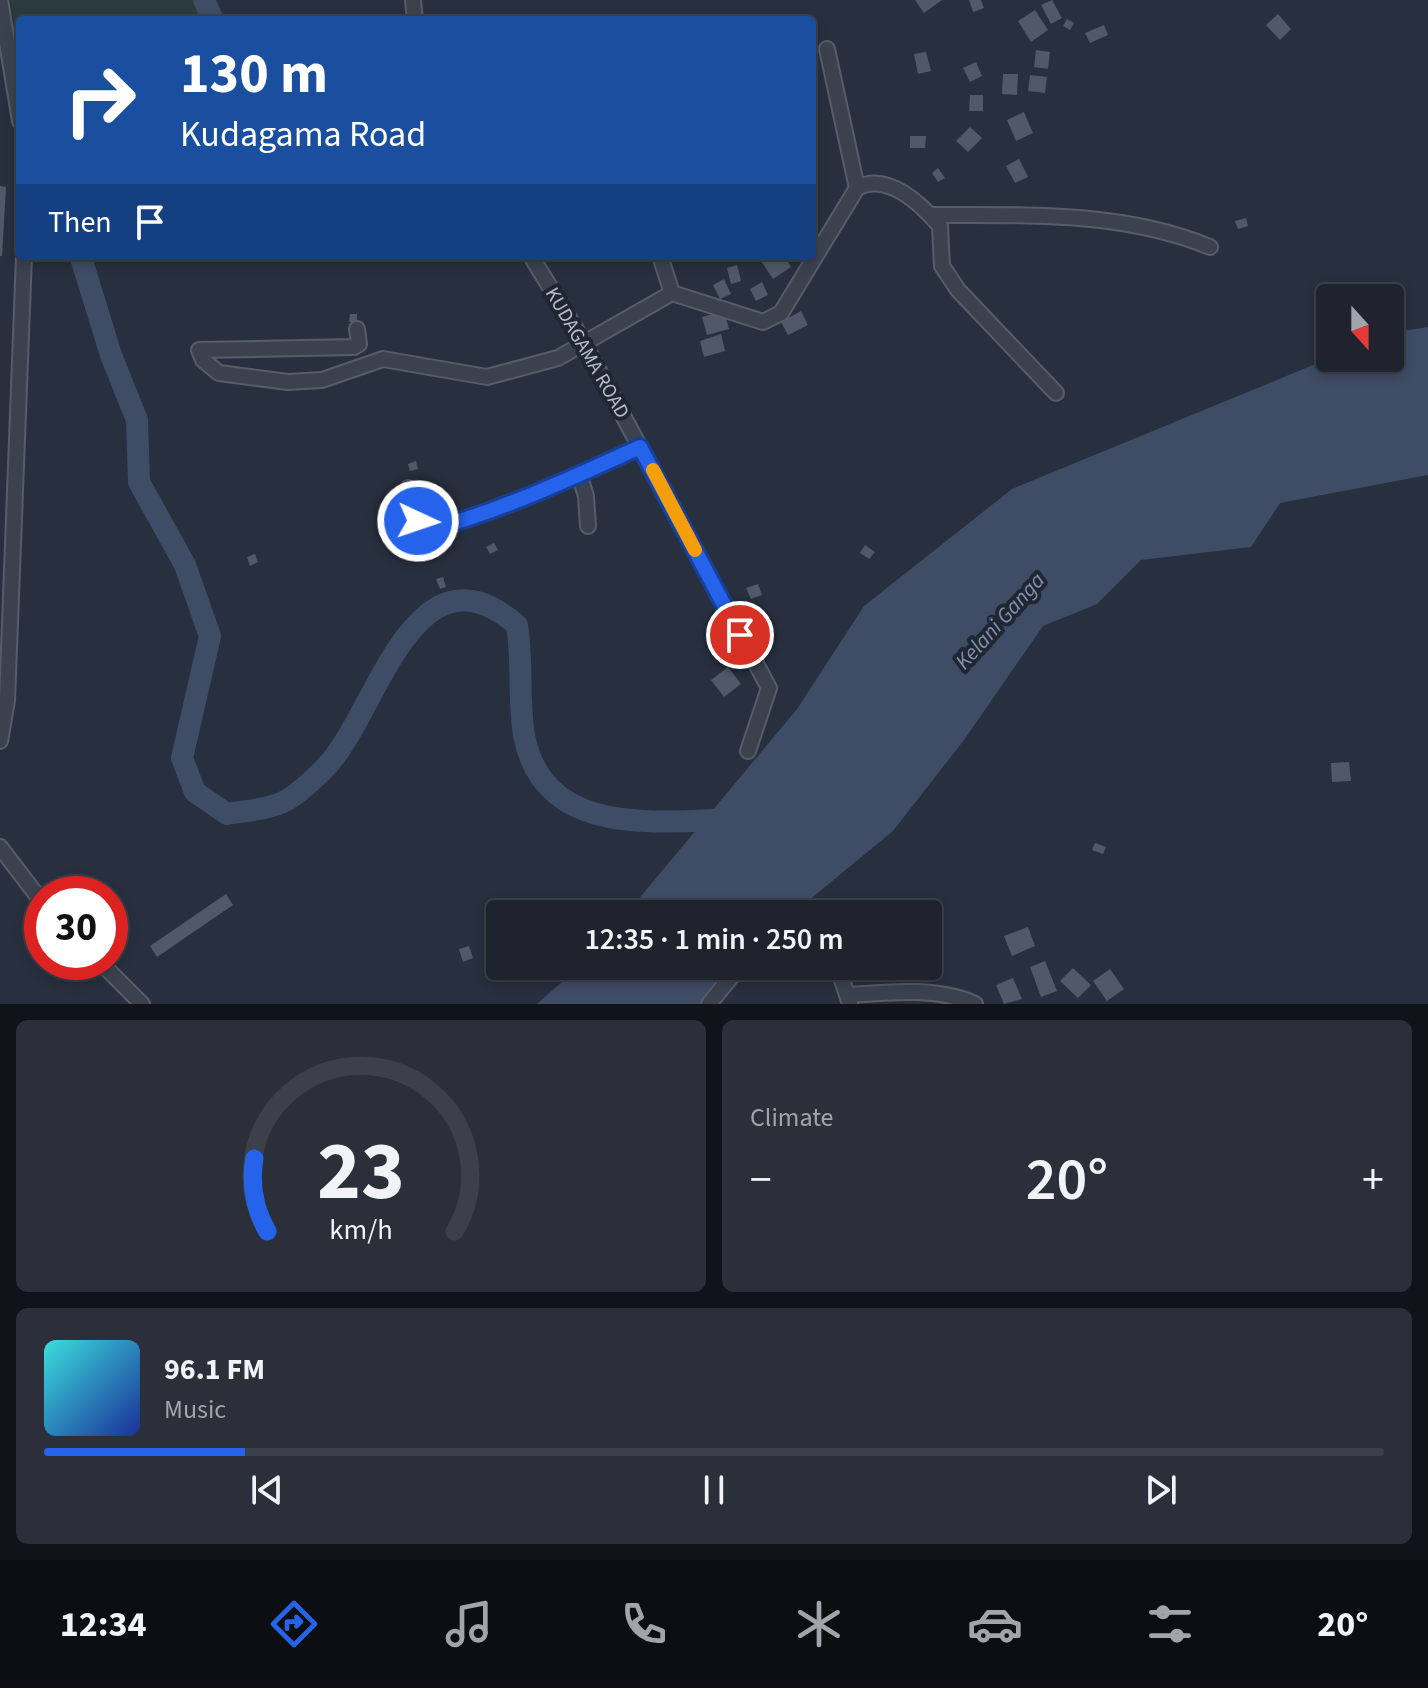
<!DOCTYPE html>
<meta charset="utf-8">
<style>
:root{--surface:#1e232e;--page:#2b2f3a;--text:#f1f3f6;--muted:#a1a4aa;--line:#3c404a;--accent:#2563eb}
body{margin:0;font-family:"Source Sans 3",sans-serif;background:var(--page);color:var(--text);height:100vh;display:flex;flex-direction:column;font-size:30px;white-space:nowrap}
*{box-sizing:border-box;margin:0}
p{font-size:26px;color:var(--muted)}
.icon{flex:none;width:44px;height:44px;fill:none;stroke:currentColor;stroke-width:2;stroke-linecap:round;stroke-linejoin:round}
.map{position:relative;height:1004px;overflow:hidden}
.panel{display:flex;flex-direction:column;gap:16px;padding:16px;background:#101319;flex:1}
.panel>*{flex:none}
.banner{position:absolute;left:16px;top:16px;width:800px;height:244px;border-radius:8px;box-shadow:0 4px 12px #0003,0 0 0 2px var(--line);background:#1a4fa0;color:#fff;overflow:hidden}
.needle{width:52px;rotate:159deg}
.controls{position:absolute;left:1316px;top:284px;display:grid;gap:16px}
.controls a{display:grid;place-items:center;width:88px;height:88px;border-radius:8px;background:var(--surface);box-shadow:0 4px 12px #0003,0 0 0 2px var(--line);font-size:40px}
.speed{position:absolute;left:24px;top:876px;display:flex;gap:16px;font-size:40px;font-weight:700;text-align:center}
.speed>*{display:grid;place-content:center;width:104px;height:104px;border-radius:50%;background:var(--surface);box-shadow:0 4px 12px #0003,0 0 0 2px var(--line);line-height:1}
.speed .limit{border:12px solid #d22;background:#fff;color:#111}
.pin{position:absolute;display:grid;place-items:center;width:68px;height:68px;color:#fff;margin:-34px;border:4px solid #fff;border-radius:50%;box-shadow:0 2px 8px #0007}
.me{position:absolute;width:88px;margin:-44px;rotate:93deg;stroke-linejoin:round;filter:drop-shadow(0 0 6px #0008)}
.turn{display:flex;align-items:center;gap:28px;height:168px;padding:0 32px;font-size:36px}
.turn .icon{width:104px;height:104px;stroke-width:2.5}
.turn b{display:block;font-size:56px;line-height:68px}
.then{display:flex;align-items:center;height:76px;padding:0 32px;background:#0003;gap:16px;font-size:30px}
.big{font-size:60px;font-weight:600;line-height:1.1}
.panel .tile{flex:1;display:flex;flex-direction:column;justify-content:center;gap:12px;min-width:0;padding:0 28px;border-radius:12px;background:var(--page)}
.panel .dial{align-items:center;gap:0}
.dial svg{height:208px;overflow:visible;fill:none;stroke:var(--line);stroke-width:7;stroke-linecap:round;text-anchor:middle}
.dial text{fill:var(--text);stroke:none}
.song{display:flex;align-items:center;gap:24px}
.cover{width:96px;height:96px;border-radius:12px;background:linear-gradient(135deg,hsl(180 70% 55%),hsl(230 70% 35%))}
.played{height:8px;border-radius:4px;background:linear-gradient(90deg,var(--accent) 15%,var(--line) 15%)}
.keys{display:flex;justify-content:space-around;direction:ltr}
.heat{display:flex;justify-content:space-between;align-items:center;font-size:44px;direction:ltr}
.panel .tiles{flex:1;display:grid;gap:16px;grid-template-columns:1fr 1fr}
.tile:last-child{grid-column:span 2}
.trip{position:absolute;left:486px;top:900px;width:456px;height:80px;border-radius:8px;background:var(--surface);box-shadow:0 4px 12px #0003,0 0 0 2px var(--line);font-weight:600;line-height:80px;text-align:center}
.tab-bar{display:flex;height:128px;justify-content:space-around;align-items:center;background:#0c0e12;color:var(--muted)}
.tab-bar .icon{width:56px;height:56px}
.tab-bar .on{color:var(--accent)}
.tab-bar b{font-size:36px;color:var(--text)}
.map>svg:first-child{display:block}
.green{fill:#293b3f}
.water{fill:#3f4c65}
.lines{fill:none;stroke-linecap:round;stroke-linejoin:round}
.river{stroke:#3f4c65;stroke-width:22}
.building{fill:#515869}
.minor-casing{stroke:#565d69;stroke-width:18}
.minor{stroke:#3b424e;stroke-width:14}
.route-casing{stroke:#184099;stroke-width:20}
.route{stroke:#2563eb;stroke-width:14}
.slow{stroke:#f59e0b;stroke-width:14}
.labels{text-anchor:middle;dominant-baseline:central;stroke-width:8;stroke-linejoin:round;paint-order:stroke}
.street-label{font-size:20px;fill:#b8bdc9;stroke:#202733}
.water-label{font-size:22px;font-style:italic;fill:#8291ae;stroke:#202733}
</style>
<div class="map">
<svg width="1428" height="1004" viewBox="0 0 1428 1004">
<rect width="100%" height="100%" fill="#282f3e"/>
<path class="green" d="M 10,0 L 196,0 L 205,20 L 20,20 L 20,52 Z"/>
<g class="water">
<path d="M 1428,327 L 1428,475 L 1280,503 L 1251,547 L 1141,560 L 1097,604 L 1043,626 L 964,740 L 893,831 L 792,914 L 626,914 L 797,709 L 864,606 L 1012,489 L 1330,358 L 1390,358 L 1390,333 Z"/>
<path d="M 580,966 L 729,966 L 722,971 L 711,1004 L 537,1004 Z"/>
</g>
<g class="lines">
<g class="river">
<path d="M 204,0 L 213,20"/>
<path d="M 85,256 L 82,261 L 111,355 L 137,420 L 139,482 L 185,565 L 210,636 L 182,758 L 195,792 L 227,814 C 243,811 265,810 281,803 C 295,797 313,780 324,769 C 377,717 412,535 517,625 C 523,661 518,700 524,735 C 543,837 654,822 733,819"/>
</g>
</g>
<g class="building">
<path d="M 915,0 L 942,0 L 924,13 Z"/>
<path d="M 969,0 L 981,0 L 984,8 L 973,12 Z"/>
<path d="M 1052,0 L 1062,18 L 1051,24 L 1041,5 Z"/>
<path d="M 1035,10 L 1048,30 L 1031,42 L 1018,21 Z"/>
<path d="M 1278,14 L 1291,29 L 1280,40 L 1266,25 Z"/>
<path d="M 1067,19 L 1074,23 L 1070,30 L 1063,26 Z"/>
<path d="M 1104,25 L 1108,35 L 1090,43 L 1085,33 Z"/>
<path d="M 1036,50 L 1050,52 L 1048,69 L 1034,67 Z"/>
<path d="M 926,52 L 931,71 L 918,74 L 914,54 Z"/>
<path d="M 976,62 L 982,76 L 970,82 L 963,68 Z"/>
<path d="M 1003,74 L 1018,74 L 1017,95 L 1002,94 Z"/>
<path d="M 1030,75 L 1047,77 L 1045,93 L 1028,91 Z"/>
<path d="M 970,95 L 983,95 L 983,111 L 969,111 Z"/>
<path d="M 1024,112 L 1033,133 L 1016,141 L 1007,120 Z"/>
<path d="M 970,127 L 982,138 L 968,152 L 956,141 Z"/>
<path d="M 910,136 L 926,136 L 925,148 L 910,148 Z"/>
<path d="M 1019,159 L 1028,177 L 1015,183 L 1006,166 Z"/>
<path d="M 938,168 L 945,178 L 938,182 L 932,173 Z"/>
<path d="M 0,186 L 6,187 L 2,256 L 0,256 Z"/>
<path d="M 1246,218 L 1248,226 L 1238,229 L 1235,221 Z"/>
<path d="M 761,256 L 784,256 L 791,267 L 773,279 L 759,258 Z"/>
<path d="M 737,265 L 741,281 L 731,284 L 727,268 Z"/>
<path d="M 724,279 L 731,294 L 720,299 L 713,285 Z"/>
<path d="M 762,282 L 768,295 L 756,301 L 750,289 Z"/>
<path d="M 724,311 L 729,329 L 707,335 L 702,317 Z"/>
<path d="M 801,311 L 808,325 L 788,335 L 781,322 Z"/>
<path d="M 350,314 L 357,314 L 357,322 L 349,322 Z"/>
<path d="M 721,334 L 725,351 L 704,357 L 700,341 Z"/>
<path d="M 416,461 L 418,469 L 410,471 L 408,464 Z"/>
<path d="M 494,543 L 498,550 L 490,554 L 486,547 Z"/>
<path d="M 865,545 L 875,552 L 869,559 L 860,553 Z"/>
<path d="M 255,554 L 258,562 L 250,566 L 247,557 Z"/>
<path d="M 443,577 L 446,587 L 440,589 L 436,579 Z"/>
<path d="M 758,584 L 762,595 L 751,599 L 746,588 Z"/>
<path d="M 728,667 L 741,684 L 724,697 L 711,680 Z"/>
<path d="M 1349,762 L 1351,781 L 1332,782 L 1331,763 Z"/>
<path d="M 1095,843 L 1106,847 L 1103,854 L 1092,850 Z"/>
<path d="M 226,894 L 233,905 L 157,957 L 150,946 Z"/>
<path d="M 110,922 L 126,938 L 116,948 L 110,942 Z"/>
<path d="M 1028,927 L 1035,946 L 1012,956 L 1004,936 Z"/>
<path d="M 469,946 L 473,958 L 463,962 L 459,949 Z"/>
<path d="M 1045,961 L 1057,991 L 1041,997 L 1030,967 Z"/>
<path d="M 1073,968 L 1091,985 L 1078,998 L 1060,981 Z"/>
<path d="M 1110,969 L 1124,989 L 1107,1001 L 1093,981 Z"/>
<path d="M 1013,978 L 1022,999 L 1004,1004 L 996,985 Z"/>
</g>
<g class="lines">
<defs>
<g id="minor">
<path d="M 0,0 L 20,121"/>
<path d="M 413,0 L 415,20"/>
<path d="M 827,49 L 857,188"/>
<path d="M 931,215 C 1024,215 1122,211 1210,247"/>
<path d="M 531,256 L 583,341 L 769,688 L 748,751"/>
<path d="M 660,256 L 672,293"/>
<path d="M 357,329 L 359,344 L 354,347 L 199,350 L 203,360 L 219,373 L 288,382 L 322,380 L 383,359 L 487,377 L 558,358 L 672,293 L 763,322 L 781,313 L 857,188 C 887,172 920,203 940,226 L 942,266 L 958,290 L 1056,393"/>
<path d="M 580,477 L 586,496 L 588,526"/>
<path d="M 408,488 L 418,521 L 434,529 C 507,508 572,478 640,447"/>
<path d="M 0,741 L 7,701 L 24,256"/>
<path d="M 0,847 L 42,902"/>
<path d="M 100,962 L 142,1004"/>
<path d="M 828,966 L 841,977 L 850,1004"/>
<path d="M 850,995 C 889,992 938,987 975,1004"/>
<path d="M 709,1004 L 740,966"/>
</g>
</defs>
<use href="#minor" class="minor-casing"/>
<use href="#minor" class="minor"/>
</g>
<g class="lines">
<defs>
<path id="route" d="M 418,521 L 434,529 C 507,508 572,478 640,447 L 740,635"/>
</defs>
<use href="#route" class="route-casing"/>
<use href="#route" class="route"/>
<path class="slow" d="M 653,470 L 695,550"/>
</g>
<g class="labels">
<g class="street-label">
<text transform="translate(587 353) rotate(60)">KUDAGAMA ROAD</text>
</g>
<g class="water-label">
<text transform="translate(1000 621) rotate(-48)">Kelani Ganga</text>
</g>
</g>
</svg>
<div class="controls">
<a><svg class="needle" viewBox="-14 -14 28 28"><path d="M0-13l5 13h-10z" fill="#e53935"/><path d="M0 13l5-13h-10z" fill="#a1a4aa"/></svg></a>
</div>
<div class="speed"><div class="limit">30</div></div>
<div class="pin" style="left:740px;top:635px;background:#d93025"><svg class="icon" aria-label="arrive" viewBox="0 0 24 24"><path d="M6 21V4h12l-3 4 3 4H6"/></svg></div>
<svg class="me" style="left:418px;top:521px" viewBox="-20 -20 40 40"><circle r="17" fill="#2563eb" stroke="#fff" stroke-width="3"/><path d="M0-11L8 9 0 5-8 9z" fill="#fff"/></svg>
<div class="trip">12:35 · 1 min · 250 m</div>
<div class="banner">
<div class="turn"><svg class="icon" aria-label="right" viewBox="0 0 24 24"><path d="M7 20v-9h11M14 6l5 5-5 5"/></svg><div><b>130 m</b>Kudagama Road</div></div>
<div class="then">Then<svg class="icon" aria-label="arrive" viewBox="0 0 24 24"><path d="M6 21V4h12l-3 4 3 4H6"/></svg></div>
</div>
</div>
<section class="panel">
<div class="tiles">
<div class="tile dial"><svg viewBox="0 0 100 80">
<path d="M14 69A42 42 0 1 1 86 69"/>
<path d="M14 69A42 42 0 0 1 9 41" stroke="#2563eb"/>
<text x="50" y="56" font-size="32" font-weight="700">23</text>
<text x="50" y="72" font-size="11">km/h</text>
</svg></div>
<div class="tile"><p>Climate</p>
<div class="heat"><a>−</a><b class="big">20°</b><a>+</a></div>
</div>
<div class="tile">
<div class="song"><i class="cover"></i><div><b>96.1 FM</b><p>Music</p></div></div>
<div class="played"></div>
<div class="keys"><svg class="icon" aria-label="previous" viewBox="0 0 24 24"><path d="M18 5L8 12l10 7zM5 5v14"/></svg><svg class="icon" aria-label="pause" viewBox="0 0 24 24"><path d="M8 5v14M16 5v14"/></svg><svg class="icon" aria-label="next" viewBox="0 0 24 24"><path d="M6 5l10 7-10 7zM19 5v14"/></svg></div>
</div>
</div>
</section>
<nav class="tab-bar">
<b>12:34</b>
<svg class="icon on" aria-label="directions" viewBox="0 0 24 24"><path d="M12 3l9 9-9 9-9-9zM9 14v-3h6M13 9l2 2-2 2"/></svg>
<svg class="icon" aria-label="music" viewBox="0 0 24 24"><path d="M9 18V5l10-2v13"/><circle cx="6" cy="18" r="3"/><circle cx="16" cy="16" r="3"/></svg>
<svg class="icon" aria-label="phone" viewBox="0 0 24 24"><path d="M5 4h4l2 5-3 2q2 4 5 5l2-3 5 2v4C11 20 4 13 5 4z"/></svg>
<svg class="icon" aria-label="climate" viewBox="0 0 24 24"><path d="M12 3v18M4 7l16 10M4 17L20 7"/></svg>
<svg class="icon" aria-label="car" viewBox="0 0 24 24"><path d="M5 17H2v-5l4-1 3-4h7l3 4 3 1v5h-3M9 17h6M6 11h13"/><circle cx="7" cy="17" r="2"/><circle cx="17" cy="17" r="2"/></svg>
<svg class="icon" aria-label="filters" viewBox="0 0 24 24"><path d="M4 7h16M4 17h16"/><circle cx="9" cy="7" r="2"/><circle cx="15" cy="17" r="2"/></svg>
<b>20°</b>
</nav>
